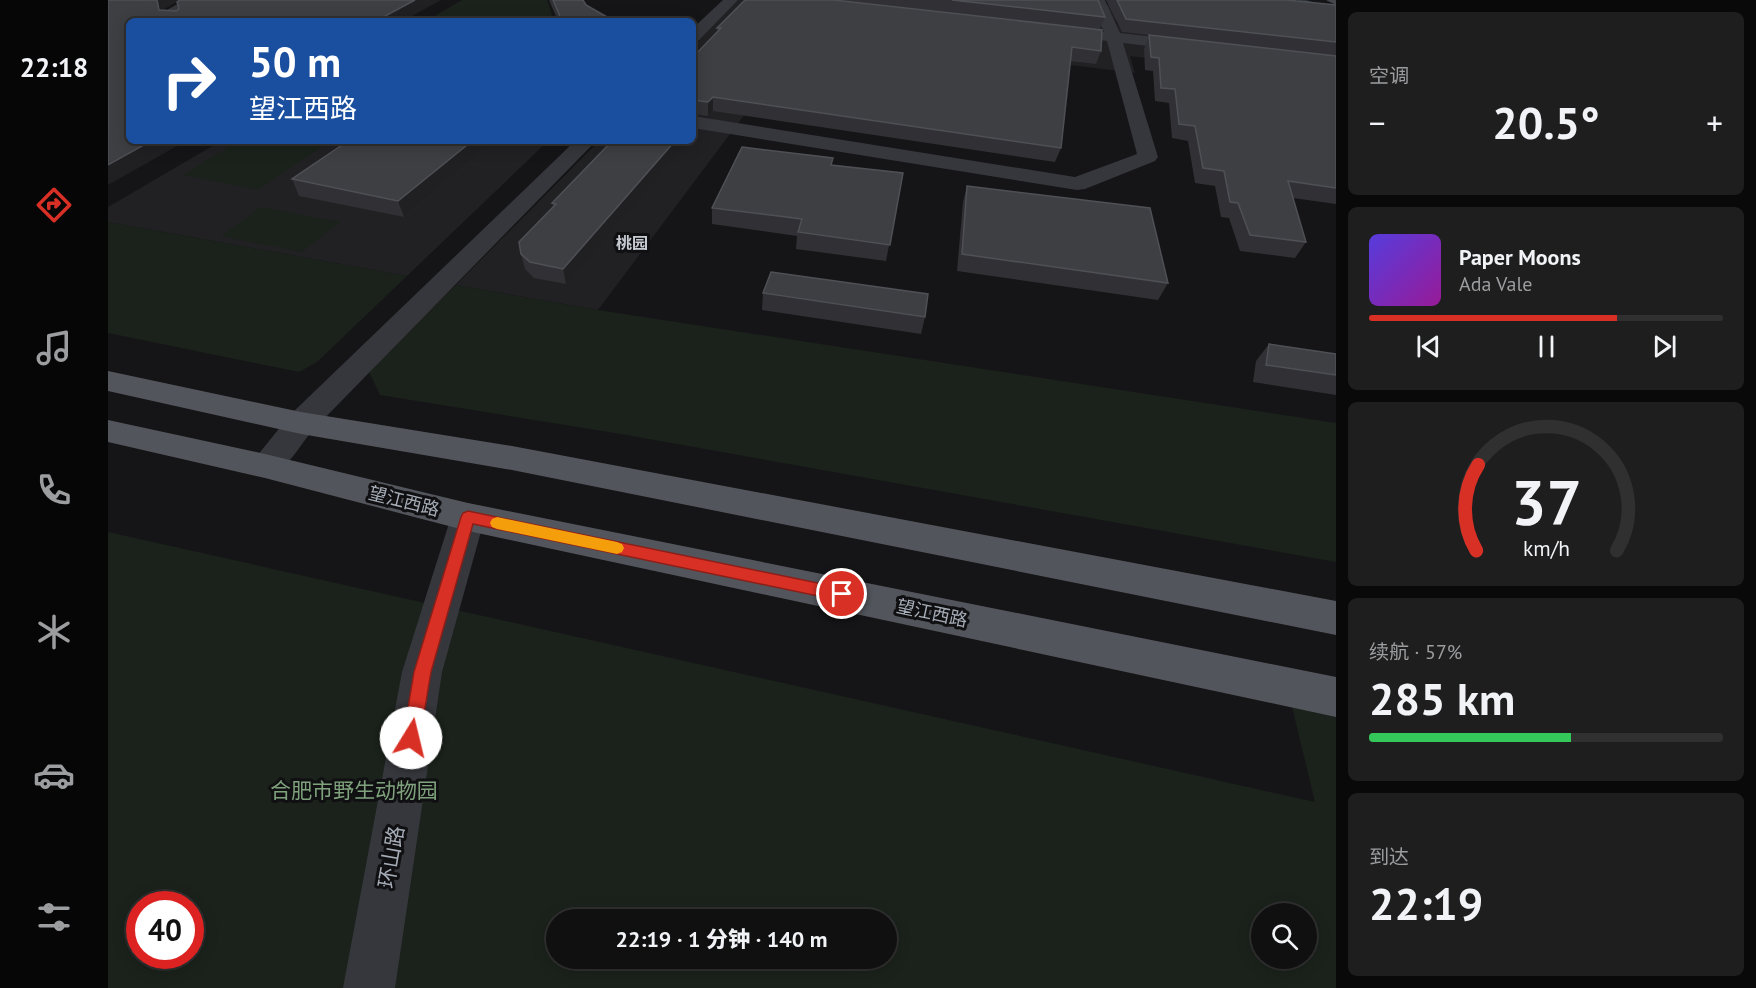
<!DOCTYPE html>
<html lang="zh">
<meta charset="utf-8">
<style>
:root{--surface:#101011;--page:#1e1e1f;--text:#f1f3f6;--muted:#9c9d9f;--line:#303031;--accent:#d93025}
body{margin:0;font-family:"PT Sans","Noto Sans SC",sans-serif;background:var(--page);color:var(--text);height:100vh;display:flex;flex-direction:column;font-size:22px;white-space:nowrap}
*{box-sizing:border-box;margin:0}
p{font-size:20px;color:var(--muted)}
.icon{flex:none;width:33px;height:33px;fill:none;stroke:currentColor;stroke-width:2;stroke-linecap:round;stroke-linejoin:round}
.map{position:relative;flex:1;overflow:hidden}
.details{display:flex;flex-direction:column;gap:12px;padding:12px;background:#090909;width:420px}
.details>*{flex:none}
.guide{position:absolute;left:18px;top:18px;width:570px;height:126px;border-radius:9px;box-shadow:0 3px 15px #0003,0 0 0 2px var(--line);background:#1a4fa0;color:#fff;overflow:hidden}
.buttons{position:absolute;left:1143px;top:903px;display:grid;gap:12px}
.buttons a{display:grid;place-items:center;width:66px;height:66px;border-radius:50%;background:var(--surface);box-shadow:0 3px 15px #0003,0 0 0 2px var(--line);font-size:30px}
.speed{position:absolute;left:18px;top:891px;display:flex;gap:12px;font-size:30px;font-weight:700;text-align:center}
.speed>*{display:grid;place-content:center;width:78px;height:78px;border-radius:50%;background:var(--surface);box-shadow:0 3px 15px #0003,0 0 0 2px var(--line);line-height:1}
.speed .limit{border:9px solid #d22;background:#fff;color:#111}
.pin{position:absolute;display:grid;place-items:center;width:51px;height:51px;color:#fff;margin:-26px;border:3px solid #fff;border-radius:50%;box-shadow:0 2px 6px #0007}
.me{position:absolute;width:66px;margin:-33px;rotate:9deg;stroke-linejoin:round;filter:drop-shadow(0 0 4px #0008)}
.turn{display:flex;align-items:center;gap:21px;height:126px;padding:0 24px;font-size:27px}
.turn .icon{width:78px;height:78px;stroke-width:2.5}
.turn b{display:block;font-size:42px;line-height:51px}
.big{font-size:45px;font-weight:800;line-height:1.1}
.details .card{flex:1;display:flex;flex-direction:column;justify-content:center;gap:9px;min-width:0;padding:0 21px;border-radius:9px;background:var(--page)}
.details .dial{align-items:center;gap:0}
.dial svg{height:156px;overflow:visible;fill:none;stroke:var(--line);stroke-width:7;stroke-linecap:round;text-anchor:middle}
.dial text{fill:var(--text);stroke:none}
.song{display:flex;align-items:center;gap:18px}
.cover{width:72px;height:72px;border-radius:9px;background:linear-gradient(135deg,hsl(250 70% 55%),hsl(300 70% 35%))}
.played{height:6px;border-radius:3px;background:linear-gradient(90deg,var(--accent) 70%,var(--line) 70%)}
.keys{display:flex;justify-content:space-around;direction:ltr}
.heat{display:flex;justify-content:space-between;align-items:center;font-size:33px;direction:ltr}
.charge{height:9px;border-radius:4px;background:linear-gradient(90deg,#34c759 57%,var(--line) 0)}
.trip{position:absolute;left:438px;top:909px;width:351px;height:60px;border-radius:30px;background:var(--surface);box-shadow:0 3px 15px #0003,0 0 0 2px var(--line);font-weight:800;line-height:60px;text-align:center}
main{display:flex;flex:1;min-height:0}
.menu{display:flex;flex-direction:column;width:108px;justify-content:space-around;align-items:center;background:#060607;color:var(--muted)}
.menu .icon{width:42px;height:42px}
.menu .on{color:var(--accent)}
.menu b{font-size:27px;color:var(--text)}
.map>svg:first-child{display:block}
.built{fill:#212124}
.green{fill:#1b221b;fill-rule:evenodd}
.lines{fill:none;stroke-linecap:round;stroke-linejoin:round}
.stream{stroke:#2b353b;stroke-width:4}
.minor{fill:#36373c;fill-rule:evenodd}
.tertiary{fill:#36373c;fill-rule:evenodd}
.secondary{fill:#44464c;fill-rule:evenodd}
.primary{fill:#52555b;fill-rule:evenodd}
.wall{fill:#313135}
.shaded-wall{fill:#202023}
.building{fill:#3d3f43;stroke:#4e5055;stroke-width:1.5}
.route{fill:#d93025;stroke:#8d1f18;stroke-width:1.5}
.slow{fill:#f59e0b}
.labels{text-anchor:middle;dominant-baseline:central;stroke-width:6;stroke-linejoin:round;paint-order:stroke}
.far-neighbourhood-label{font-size:16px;font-weight:bold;fill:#c7ccd3;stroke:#101012}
.street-label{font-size:18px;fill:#a6adb7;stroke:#101012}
.near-park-label{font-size:21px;fill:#7fa27d;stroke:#101012}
.near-street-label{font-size:21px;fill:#a6adb7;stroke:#101012}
</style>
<main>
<nav class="menu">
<b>22:18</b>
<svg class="icon on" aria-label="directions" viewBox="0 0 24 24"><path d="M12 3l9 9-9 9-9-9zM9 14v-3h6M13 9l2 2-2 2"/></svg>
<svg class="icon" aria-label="music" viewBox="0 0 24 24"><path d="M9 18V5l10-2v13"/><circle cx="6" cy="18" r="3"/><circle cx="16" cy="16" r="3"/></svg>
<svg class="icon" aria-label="phone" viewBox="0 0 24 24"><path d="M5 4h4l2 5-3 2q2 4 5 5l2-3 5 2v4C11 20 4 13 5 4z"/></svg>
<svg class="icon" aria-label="climate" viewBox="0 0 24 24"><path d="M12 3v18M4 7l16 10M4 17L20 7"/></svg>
<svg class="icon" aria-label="car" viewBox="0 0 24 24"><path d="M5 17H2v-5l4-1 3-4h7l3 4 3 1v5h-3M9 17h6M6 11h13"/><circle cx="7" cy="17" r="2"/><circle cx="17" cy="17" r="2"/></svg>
<svg class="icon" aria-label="filters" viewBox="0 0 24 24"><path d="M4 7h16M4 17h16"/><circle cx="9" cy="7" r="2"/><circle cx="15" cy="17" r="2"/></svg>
</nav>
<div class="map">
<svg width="1228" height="988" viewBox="0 0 1228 988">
<rect width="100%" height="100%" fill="#151517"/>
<g class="built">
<path d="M 630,0 L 952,0 L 1003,5 L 1009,24 L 1228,49 L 1228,81 L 1022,56 L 1027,73 L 897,57 L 709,18 L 490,310 L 348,285 L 491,141 L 585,141 L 585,44 Z"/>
<path d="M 113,141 L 440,141 L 299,276 L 0,222 L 0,207 Z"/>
</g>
<g class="green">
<path d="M 354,0 L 439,0 L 446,21 L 318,21 Z"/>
<path d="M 130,141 L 223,141 L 150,190 L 75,175 Z"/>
<path d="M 153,207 L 232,222 L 194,252 L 113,236 Z"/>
<path d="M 0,222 L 299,276 L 209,362 L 191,372 L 0,333 Z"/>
<path d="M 348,285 L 490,310 L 1228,423 L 1228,562 L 513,434 L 272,395 L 260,370 Z"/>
<path d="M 0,532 L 1207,802 L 1179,686 L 1228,697 L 1228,988 L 0,988 ZM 32,904 L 82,904 L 82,956 L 32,956 ZM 1154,914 L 1198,914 L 1198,958 L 1154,958 ZM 448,920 L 778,920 L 778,958 L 448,958 Z"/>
</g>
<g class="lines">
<path class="stream" d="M 1192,0 L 1228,12"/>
<g class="minor">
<path d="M 77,0 L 96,0 L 72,13 L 75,21 L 59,21 L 57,11 Z"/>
<path d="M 615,0 L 630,0 L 591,40 L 585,42 L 585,28 Z"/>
<path d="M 982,0 L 997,0 L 1012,33 L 1083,41 L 1091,46 L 1083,51 L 1015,43 L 1050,157 L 1047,161 L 977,189 L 969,190 L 585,128 L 585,116 L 967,177 L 1029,154 L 999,41 L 979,38 L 977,35 L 985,30 L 996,32 Z"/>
<path d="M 467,141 L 488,141 L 204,431 C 188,450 173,483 146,474 L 141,466 L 182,415 Z"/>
</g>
<path class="tertiary" d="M 360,503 L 372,507 L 377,517 L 334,672 L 287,988 L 235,988 L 294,672 L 343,517 L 348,507 Z"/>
<path class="secondary" d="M 1218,0 L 1228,0 L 1228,5 Z"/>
<g class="primary">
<path d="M 0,371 L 193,412 L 404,446 L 1228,601 L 1228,635 L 404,470 L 193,434 L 0,391 Z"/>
<path d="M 0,420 L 157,454 L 360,503 L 1228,677 L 1228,717 L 360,531 L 157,478 L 0,442 Z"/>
</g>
</g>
<g class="wall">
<path d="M 441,0 L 475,0 L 478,5 L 499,17 L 513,21 L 450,21 Z"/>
<path d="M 637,0 L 993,51 L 988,64 L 962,61 L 953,148 L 947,162 L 605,111 L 600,116 L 585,114 L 585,57 L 609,32 L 609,28 Z"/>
<path d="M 731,0 L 990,0 L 997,17 L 992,29 Z"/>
<path d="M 998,0 L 1179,0 L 1228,5 L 1228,204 L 1185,198 L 1198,242 L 1187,258 L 1132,251 L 1121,218 L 1113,217 L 1107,186 L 1087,183 L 1080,141 L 1064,138 L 1061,103 L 1047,101 L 1045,71 L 1037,70 L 1036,49 L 1041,35 L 1140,46 L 1014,32 Z"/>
<path d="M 387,141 L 296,217 L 191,196 L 184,179 Z"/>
<path d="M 504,141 L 458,284 L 426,278 L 417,269 L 413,254 L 445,207 L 444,203 Z"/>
<path d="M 724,165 L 795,173 L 778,261 L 688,249 L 689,236 L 604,224 L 604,208 Z"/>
<path d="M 859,186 L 1060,283 L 1050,300 L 849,271 L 855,202 Z"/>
<path d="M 655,293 L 817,317 L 813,334 L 654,310 Z"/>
<path d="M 1161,344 L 1228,354 L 1228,395 L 1145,382 L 1148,361 Z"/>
</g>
<g class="shaded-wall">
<path d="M 49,0 L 72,0 L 55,10 L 51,10 Z"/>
<path d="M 307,0 L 333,0 L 295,21 L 268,21 Z"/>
<path d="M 605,97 L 605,111 L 600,116 L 600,102 Z"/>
<path d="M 588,117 L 588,131 L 585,135 L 585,120 Z"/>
<path d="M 43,141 L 78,141 L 0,185 L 0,165 Z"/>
<path d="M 364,141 L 387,141 L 296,217 L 290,201 Z"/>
<path d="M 567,141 L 580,141 L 458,284 L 455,269 Z"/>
</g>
<g class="building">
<path d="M 0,0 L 49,0 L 51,10 L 69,11 L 71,8 L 69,2 L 72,0 L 307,0 L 268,21 L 21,21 L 21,141 L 43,141 L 0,165 Z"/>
<path d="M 445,0 L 475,0 L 478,5 L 499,17 L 513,21 L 454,21 Z"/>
<path d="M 637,0 L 726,0 L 994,30 L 993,51 L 964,47 L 953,148 L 605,97 L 600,102 L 585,100 L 585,57 L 613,28 L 609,28 Z"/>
<path d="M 844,0 L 990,0 L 997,17 Z"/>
<path d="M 1009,0 L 1179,0 L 1228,5 L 1228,42 L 1018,19 Z"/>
<path d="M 1041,35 L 1228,56 L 1228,188 L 1180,181 L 1198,242 L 1142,235 L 1130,203 L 1122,202 L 1116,171 L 1095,168 L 1087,126 L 1071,124 L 1067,89 L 1053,88 L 1051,58 L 1043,57 Z"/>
<path d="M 240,141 L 364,141 L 290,201 L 184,179 Z"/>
<path d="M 504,141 L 567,141 L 455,269 L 422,262 L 413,254 L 411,242 L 448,204 L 444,203 Z"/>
<path d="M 634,147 L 725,158 L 723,165 L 795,173 L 782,245 L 690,232 L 694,219 L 604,208 Z"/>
<path d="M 859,186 L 1042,208 L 1060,283 L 854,254 Z"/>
<path d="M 663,272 L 820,294 L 817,317 L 655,293 Z"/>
<path d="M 1161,344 L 1228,354 L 1228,375 L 1158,365 Z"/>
</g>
<path class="route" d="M 360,511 L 734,588 L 740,590 L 742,594 L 740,599 L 734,601 L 365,524 L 323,672 L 312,738 L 310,744 L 303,747 L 297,744 L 295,738 L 306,672 L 353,517 L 355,513 Z"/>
<path class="slow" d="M 389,517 L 509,542 L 514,544 L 516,548 L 514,552 L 509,554 L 389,529 L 384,527 L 382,523 L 384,519 Z"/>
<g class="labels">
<g class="far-neighbourhood-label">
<text x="524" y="243">桃园</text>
</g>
<g class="street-label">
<text transform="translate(296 501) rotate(14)">望江西路</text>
<text transform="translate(824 613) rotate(12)">望江西路</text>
</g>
<g class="near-park-label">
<text x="246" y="790">合肥市野生动物园</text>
</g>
<g class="near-street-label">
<text transform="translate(283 857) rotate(-80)">环山路</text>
</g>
</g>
</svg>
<div class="buttons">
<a><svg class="icon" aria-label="search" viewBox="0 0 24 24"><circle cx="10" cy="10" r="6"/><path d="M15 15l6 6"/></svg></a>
</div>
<div class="speed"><div class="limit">40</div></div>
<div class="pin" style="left:734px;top:594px;background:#d93025"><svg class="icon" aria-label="arrive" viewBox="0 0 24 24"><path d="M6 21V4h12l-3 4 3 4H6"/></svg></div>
<svg class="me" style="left:303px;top:738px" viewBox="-20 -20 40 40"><circle r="19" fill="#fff"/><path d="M0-13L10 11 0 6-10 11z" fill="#d93025"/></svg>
<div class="trip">22:19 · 1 分钟 · 140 m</div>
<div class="guide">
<div class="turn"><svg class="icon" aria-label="right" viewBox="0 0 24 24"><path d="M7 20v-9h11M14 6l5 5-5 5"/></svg><div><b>50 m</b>望江西路</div></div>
</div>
</div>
<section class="details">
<div class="card"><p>空调</p>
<div class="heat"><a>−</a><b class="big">20.5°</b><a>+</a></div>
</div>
<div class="card">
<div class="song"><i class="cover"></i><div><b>Paper Moons</b><p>Ada Vale</p></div></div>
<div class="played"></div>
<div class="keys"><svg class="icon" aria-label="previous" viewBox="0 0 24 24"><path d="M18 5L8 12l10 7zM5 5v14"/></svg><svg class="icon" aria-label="pause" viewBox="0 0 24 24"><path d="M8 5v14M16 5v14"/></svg><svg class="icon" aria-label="next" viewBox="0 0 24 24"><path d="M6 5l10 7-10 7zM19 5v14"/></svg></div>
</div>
<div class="card dial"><svg viewBox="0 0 100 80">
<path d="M14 69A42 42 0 1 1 86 69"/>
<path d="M14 69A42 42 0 0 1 15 25" stroke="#d93025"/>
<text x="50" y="56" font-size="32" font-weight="700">37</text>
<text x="50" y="72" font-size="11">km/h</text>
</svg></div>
<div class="card"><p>续航 · 57%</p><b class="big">285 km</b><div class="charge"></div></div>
<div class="card"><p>到达</p><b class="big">22:19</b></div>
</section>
</main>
